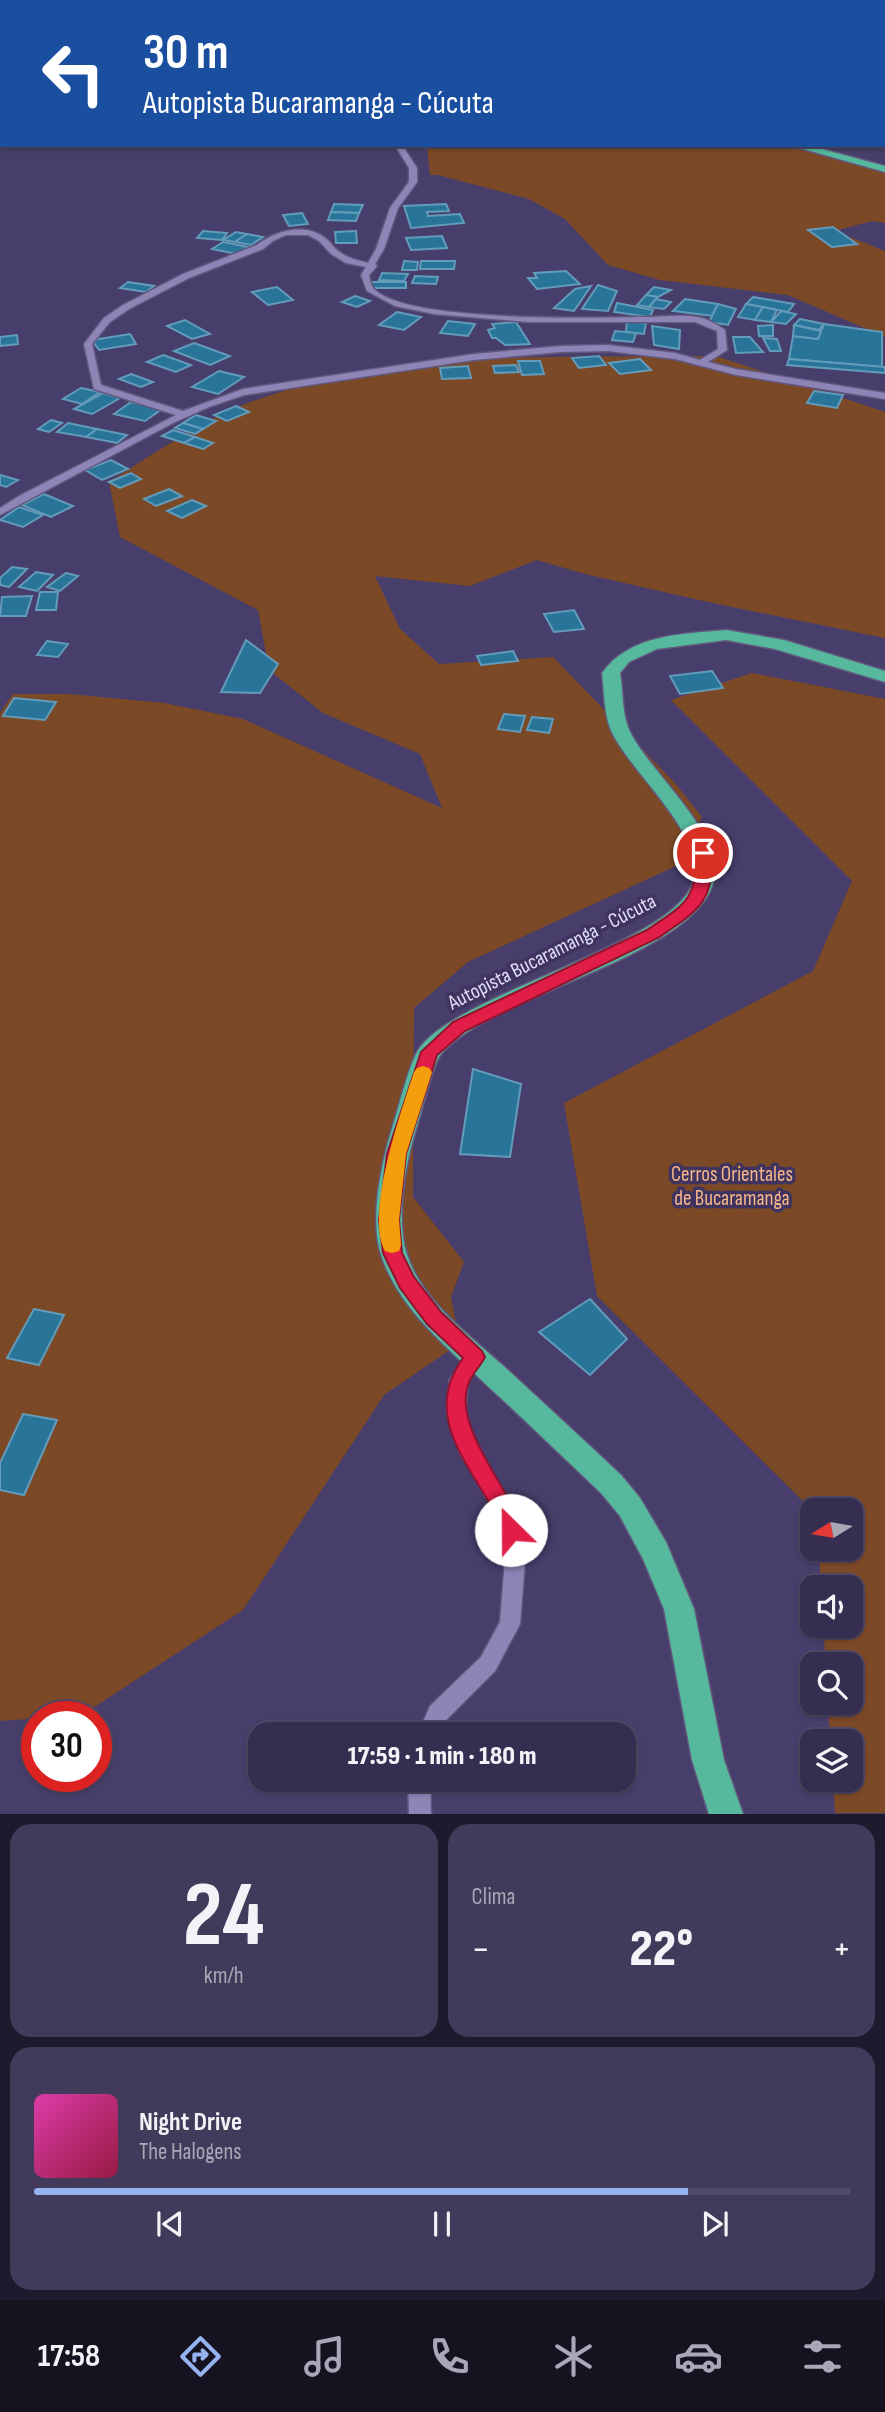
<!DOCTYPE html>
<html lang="es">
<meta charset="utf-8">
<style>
:root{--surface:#362e50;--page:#413a5a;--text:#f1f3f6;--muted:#aaa8b7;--line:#504a67;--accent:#95b2f1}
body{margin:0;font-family:"Sofia Sans Condensed",sans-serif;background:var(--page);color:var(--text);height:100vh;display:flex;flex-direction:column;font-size:26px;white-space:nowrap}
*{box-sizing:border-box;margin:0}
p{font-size:23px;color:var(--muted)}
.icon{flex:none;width:38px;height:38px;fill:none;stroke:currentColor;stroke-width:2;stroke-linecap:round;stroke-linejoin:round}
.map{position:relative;height:1814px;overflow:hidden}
.panel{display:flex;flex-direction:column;gap:10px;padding:10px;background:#1e192c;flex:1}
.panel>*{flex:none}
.hud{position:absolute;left:0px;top:0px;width:886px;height:147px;box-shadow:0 2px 5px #0004,0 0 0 2px var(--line);background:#1a4fa0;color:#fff;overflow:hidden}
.needle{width:46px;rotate:259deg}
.buttons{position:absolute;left:800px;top:1498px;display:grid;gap:14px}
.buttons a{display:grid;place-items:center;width:63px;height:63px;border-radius:14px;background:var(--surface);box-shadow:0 2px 5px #0004,0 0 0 2px var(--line);font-size:35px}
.speed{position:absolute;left:21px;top:1701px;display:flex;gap:14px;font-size:35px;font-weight:700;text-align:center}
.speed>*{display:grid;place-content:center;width:91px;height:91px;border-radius:50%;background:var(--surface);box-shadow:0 2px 5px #0004,0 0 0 2px var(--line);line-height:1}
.speed .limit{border:10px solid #d22;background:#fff;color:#111}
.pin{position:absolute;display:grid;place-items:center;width:60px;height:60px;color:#fff;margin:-30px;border:4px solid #fff;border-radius:50%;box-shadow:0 2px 7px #0007}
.me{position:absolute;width:77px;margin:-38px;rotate:337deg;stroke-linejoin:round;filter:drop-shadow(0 0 5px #0008)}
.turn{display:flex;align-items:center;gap:24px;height:147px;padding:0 28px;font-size:32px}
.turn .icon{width:91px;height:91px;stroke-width:2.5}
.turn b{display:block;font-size:49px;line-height:60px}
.big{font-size:52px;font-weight:800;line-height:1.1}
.panel .widget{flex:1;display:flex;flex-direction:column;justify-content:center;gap:10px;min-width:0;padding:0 24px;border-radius:21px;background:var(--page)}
.panel .dial{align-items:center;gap:0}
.dial b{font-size:91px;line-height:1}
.song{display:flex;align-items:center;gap:21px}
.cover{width:84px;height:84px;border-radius:10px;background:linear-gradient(135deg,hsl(320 70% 55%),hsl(340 70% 35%))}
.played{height:7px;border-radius:4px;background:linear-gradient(90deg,var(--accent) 80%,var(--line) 80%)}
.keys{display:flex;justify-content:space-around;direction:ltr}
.heat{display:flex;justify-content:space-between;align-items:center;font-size:38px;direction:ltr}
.panel .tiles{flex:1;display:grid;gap:10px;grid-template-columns:1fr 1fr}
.widget:last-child{grid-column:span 2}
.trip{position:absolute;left:248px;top:1722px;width:388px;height:70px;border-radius:21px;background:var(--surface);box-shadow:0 2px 5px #0004,0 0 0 2px var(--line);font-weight:800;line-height:70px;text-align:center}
.tabs{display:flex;height:112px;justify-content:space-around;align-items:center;background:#161220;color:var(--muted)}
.tabs .icon{width:49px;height:49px}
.tabs .selected{color:var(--accent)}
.tabs b{font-size:32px;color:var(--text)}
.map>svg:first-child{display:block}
.green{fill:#7c4927}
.building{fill:#297599;stroke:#639bba;stroke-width:2}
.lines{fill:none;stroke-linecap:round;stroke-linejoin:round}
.street-casing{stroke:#61587d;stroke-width:3}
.highway-casing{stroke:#61587d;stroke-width:3}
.street{fill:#8e84b6;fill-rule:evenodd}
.highway{fill:#56b89d;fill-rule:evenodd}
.route{fill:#e11d48;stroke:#92132f;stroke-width:2}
.slow{fill:#f59e0b}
.labels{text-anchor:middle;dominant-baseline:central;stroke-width:7;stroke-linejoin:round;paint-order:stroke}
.street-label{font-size:21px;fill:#e1dcf7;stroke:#3e345f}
.park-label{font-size:21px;fill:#f9b58a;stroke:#3e345f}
</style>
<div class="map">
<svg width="885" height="1814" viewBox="0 0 885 1814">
<rect width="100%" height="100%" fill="#483e6b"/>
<g class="green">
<path d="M 427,145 L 784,145 L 885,171 L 885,223 L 872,221 L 835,231 L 885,251 L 885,337 L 788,295 L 660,280 L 608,265 L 565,219 L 529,199 L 438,175 L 430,175 Z"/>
<path d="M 716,356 L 885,412 L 885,638 L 708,602 L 585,574 L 537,560 L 470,586 L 375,576 L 400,629 L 439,664 L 553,657 L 675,783 L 702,817 L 676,866 L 468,962 L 414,1008 L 413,1197 L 464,1262 L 451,1297 L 460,1343 L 384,1395 L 243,1610 L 82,1715 L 0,1721 L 0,713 L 13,694 L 69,694 L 164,703 L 243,719 L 442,808 L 420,754 L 323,713 L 269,670 L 258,610 L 120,537 L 109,482 C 154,454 198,422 248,403 C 401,346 556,359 716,356 Z"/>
<path d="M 752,673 L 885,699 L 885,1813 L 835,1813 L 833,1780 L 850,1780 L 850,1741 L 830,1741 L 828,1703 L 850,1703 L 850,1664 L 826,1664 L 823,1626 L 850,1626 L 850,1587 L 821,1587 L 819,1549 L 850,1549 L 850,1510 L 812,1510 L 597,1296 L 564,1103 L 813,971 L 852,881 L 671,700 Z"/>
</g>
<g class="building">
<path d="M 334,204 L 363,205 L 359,213 L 331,212 Z"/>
<path d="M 446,204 L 449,211 L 427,212 L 428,216 L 460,214 L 464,223 L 411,228 L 404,206 Z"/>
<path d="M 331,212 L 359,213 L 356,221 L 328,220 Z"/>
<path d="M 302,213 L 308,224 L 289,226 L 283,215 Z"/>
<path d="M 833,227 L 857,244 L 832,247 L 808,230 Z"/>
<path d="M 203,231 L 227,233 L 222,240 L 197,238 Z"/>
<path d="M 356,231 L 357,243 L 336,243 L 335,232 Z"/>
<path d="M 236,232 L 247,234 L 235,242 L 223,240 Z"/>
<path d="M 247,234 L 263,237 L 251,245 L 235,242 Z"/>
<path d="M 442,236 L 447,248 L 411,250 L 406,238 Z"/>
<path d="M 223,242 L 248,247 L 237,254 L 212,249 Z"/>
<path d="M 404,261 L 418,262 L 417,270 L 402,270 Z"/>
<path d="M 421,261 L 455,261 L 454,269 L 420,269 Z"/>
<path d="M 566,271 L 580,284 L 537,289 L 528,278 L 537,278 L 534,273 Z"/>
<path d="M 382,273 L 408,274 L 404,281 L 379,280 Z"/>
<path d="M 415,276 L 438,277 L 436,284 L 412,283 Z"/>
<path d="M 128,282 L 154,286 L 146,292 L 120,288 Z"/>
<path d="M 372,282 L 406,282 L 406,288 L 371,288 Z"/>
<path d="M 598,285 L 617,291 L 608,311 L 582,309 Z"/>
<path d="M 591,286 L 574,311 L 554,308 L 575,289 Z"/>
<path d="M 277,287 L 293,300 L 268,305 L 252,292 Z"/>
<path d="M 654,287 L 665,289 L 671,290 L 658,297 L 646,295 Z"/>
<path d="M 646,295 L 658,297 L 649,307 L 637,305 Z"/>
<path d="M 355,296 L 370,301 L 357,307 L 342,302 Z"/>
<path d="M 753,297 L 794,304 L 788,312 L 746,304 Z"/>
<path d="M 656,299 L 671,302 L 664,309 L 649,307 Z"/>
<path d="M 685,299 L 718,304 L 713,316 L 673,311 Z"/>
<path d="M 617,303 L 653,310 L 650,317 L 614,312 Z"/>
<path d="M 718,304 L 736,309 L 728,325 L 709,322 Z"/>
<path d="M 746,304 L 763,307 L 755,320 L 738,317 Z"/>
<path d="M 763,307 L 777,310 L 771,322 L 755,320 Z"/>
<path d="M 781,311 L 796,314 L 786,324 L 771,322 Z"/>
<path d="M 397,312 L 421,317 L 404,330 L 379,325 Z"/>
<path d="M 800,319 L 824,324 L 819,330 L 794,325 Z"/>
<path d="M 185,320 L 210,334 L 192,339 L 167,326 Z"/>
<path d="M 448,321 L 475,324 L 468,336 L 440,333 Z"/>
<path d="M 627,321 L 646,323 L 644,334 L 626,332 Z"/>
<path d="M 516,322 L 530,344 L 505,345 L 496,338 L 492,338 L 488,330 L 495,328 L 492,324 Z"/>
<path d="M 824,324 L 882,332 L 882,367 L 789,359 L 793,336 L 818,339 Z"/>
<path d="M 773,325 L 773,336 L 759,336 L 758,326 Z"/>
<path d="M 794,325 L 821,331 L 818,339 L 793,336 Z"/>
<path d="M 652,326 L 680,330 L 679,349 L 654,345 Z"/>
<path d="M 615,331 L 626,332 L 636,333 L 633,342 L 612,340 Z"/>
<path d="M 130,334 L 136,344 L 99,350 L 92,340 Z"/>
<path d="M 17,335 L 18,344 L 0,346 L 0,337 Z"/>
<path d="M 733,337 L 750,337 L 763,352 L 736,353 Z"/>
<path d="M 763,338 L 777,339 L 781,351 L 770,351 Z"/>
<path d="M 194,343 L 230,356 L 210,365 L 174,351 Z"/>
<path d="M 163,355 L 191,365 L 176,372 L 147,362 Z"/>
<path d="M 599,356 L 606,365 L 579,368 L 572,358 Z"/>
<path d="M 640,359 L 651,370 L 620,374 L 609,363 Z"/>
<path d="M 789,359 L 885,367 L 885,373 L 787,365 Z"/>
<path d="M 518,361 L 540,361 L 544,374 L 522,375 Z"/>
<path d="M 516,365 L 519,372 L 495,373 L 493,366 Z"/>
<path d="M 468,366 L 471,378 L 442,379 L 440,368 Z"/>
<path d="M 219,371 L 244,377 L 218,394 L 192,387 Z"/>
<path d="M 131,374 L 153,382 L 141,387 L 119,379 Z"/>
<path d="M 81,388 L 100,392 L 82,404 L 63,399 Z"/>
<path d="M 814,391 L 843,395 L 837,408 L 807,403 Z"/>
<path d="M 103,393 L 120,398 L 92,414 L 74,409 Z"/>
<path d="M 131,402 L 162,409 L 145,421 L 114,414 Z"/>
<path d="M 236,406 L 249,412 L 227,421 L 214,415 Z"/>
<path d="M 196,415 L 216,421 L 203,429 L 183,423 Z"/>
<path d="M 51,420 L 62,423 L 49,432 L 38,429 Z"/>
<path d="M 68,423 L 97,429 L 86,437 L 57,432 Z"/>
<path d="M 183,423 L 203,429 L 195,434 L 175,428 Z"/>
<path d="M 97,429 L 127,435 L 117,443 L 86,437 Z"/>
<path d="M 173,430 L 195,437 L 184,443 L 162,436 Z"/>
<path d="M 195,437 L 213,443 L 203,449 L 184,443 Z"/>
<path d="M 111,460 L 128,469 L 102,480 L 85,470 Z"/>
<path d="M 131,473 L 141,479 L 120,488 L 109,482 Z"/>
<path d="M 0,475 L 18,480 L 6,487 L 0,485 Z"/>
<path d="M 169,489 L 182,496 L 156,506 L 144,499 Z"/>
<path d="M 44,494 L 73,506 L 51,517 L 22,505 Z"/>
<path d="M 192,500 L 206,506 L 182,518 L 167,511 Z"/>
<path d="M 19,507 L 43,515 L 23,527 L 0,520 Z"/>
<path d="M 12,567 L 27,569 L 9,587 L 0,585 L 0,578 Z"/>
<path d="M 36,572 L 53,575 L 37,591 L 19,587 Z"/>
<path d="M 66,573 L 78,576 L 60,591 L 47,587 Z"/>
<path d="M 40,592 L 58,592 L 56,610 L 36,610 Z"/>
<path d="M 32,596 L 26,616 L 0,616 L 2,597 Z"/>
<path d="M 574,610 L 584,629 L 554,632 L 544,614 Z"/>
<path d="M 246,640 L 278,664 L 260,693 L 221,692 Z"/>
<path d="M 47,641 L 68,644 L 58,657 L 37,655 Z"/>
<path d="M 513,651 L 518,661 L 481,665 L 477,656 Z"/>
<path d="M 712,671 L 723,688 L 680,694 L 670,676 Z"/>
<path d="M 14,698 L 56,702 L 45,720 L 3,716 Z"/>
<path d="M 504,714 L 525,716 L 520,732 L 498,729 Z"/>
<path d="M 532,717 L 553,719 L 549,733 L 527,730 Z"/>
<path d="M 473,1069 L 521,1084 L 510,1157 L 460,1154 Z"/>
<path d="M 590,1299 L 627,1339 L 590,1375 L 539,1332 Z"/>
<path d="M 34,1309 L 64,1315 L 39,1365 L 7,1358 Z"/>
<path d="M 23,1414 L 57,1420 L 24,1495 L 0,1490 L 0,1463 Z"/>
</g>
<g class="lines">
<defs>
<g id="street">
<path d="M 118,0 L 146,2 L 122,2 Z"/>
<path d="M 707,0 L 715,0 L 704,2 Z"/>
<path d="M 395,145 L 402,145 L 417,168 L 417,182 L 398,208 L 384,249 L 375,264 L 377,266 L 369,275 C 370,280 371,286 375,290 C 409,322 592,318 643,317 C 660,317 680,314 697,317 C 706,318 718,325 725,330 L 727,350 L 708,362 L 736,369 L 885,393 L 885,399 L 736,375 L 675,359 L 608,351 L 561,352 L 474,360 L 244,395 L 209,407 L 173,423 L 0,515 L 0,508 L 21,495 L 176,415 L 94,389 L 84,344 L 104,318 L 123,305 L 183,274 L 257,245 C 275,231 305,222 325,238 C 330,241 333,247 337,250 C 346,258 357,260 368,263 L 376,249 L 390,208 L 409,182 L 409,168 ZM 286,235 L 308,235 L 319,241 L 331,254 L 346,263 L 366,267 L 361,275 L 367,291 L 395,306 L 434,314 L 528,322 L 695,322 L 717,331 L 718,349 L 700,360 L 675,353 L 608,345 L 561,346 L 474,354 L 243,389 L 183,411 L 101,385 L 92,344 L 110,322 L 129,309 L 189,278 L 263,249 L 273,241 Z"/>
<path d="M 475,1349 L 481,1352 L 484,1357 L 468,1381 L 465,1415 L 476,1446 L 516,1512 L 526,1548 L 520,1624 L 495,1671 L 446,1720 L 440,1734 L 418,1734 L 430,1706 L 481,1657 L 500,1622 L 506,1548 L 497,1515 L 461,1455 L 447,1415 L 450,1379 L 469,1352 Z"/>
<path d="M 408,1780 L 430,1780 L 431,1814 L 409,1814 Z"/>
</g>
<g id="highway">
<rect x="884" y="74" width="1" height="6"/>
<path d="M 789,145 L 807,145 L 885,166 L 885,172 Z"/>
<path d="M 726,630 L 784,640 L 885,671 L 885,682 L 775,649 L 726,640 L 657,649 L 629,662 L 620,673 C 623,690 622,712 628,727 C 644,768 725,832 714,880 C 697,957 493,993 441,1054 C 432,1065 422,1111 417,1126 C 406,1161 395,1218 407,1254 C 422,1303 474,1338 510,1372 C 547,1406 584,1440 621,1475 L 640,1498 L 666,1542 L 694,1609 L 724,1760 L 743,1814 L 709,1814 L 692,1760 L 664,1609 L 643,1559 L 620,1516 L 601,1493 C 565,1459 529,1424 492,1390 C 451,1350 400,1312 381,1255 C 369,1219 382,1160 393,1125 C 399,1107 410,1059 421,1046 C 468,989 681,942 694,879 C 704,831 627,770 610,728 C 604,712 604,690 602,673 C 630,634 682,634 726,630 Z"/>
</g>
</defs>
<use href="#street" class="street-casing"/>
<use href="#highway" class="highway-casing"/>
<use href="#street" class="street"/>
<use href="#highway" class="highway"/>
</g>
<path class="route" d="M 703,849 L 711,853 C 716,903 695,912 658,938 L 465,1031 L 437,1055 L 406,1154 L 399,1220 L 402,1253 L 414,1277 L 441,1312 L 482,1351 L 485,1357 C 481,1365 474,1372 470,1380 C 449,1425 510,1486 522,1530 L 519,1537 L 511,1540 L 503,1537 C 499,1529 498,1519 494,1511 C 467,1462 422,1414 463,1358 L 427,1324 L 400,1288 L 383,1253 L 379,1220 L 387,1154 L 421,1052 L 453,1022 L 647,930 C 682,906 699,900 695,853 Z"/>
<path class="slow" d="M 423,1066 L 429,1068 L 432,1072 L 406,1154 L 399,1220 L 401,1245 L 399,1251 L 392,1253 L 385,1251 C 365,1213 401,1112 414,1072 L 417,1068 Z"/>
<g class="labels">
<g class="street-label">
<text transform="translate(552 952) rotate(-27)">Autopista Bucaramanga - Cúcuta</text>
</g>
<g class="park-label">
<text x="732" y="1174">Cerros Orientales<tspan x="732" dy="24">de Bucaramanga</tspan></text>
</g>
</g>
</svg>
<div class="buttons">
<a><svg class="needle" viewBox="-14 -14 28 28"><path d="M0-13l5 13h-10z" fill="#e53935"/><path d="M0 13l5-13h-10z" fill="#aaa8b7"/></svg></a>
<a><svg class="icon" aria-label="sound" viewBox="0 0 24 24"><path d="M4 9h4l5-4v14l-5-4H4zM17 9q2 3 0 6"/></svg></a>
<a><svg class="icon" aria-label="search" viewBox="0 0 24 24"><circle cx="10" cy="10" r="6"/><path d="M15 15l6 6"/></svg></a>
<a><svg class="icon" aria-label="layers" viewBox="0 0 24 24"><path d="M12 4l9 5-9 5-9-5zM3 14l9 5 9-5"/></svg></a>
</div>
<div class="speed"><div class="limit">30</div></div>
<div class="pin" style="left:703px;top:853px;background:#d93025"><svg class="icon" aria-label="arrive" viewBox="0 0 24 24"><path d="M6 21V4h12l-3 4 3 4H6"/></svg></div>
<svg class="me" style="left:511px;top:1530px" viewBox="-20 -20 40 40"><circle r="19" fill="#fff"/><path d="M0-13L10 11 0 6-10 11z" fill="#e11d48"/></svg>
<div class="trip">17:59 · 1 min · 180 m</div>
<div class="hud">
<div class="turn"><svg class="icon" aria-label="left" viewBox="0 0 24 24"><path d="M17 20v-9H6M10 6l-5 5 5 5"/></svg><div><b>30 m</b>Autopista Bucaramanga - Cúcuta</div></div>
</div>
</div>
<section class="panel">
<div class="tiles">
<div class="widget dial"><b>24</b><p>km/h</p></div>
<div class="widget"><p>Clima</p>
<div class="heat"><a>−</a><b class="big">22°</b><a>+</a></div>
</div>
<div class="widget">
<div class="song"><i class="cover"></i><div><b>Night Drive</b><p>The Halogens</p></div></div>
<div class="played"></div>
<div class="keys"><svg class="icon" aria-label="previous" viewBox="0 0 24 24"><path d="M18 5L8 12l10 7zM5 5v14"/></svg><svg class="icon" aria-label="pause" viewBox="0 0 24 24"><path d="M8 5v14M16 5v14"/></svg><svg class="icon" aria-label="next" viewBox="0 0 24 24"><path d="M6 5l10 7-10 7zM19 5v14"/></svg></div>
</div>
</div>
</section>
<nav class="tabs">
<b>17:58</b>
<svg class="icon selected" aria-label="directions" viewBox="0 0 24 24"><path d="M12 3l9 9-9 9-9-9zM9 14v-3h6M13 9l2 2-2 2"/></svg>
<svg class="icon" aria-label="music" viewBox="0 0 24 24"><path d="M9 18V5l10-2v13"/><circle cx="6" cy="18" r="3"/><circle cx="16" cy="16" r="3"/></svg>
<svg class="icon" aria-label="phone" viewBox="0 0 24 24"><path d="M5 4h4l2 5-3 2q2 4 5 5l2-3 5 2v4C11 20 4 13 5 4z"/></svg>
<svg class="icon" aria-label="climate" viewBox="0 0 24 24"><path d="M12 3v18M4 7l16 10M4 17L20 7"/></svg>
<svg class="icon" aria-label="car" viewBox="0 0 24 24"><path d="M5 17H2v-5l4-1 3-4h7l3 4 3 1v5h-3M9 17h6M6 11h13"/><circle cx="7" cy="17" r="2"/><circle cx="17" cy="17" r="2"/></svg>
<svg class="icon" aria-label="filters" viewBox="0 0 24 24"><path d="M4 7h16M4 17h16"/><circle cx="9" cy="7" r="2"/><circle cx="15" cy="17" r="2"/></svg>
</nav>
